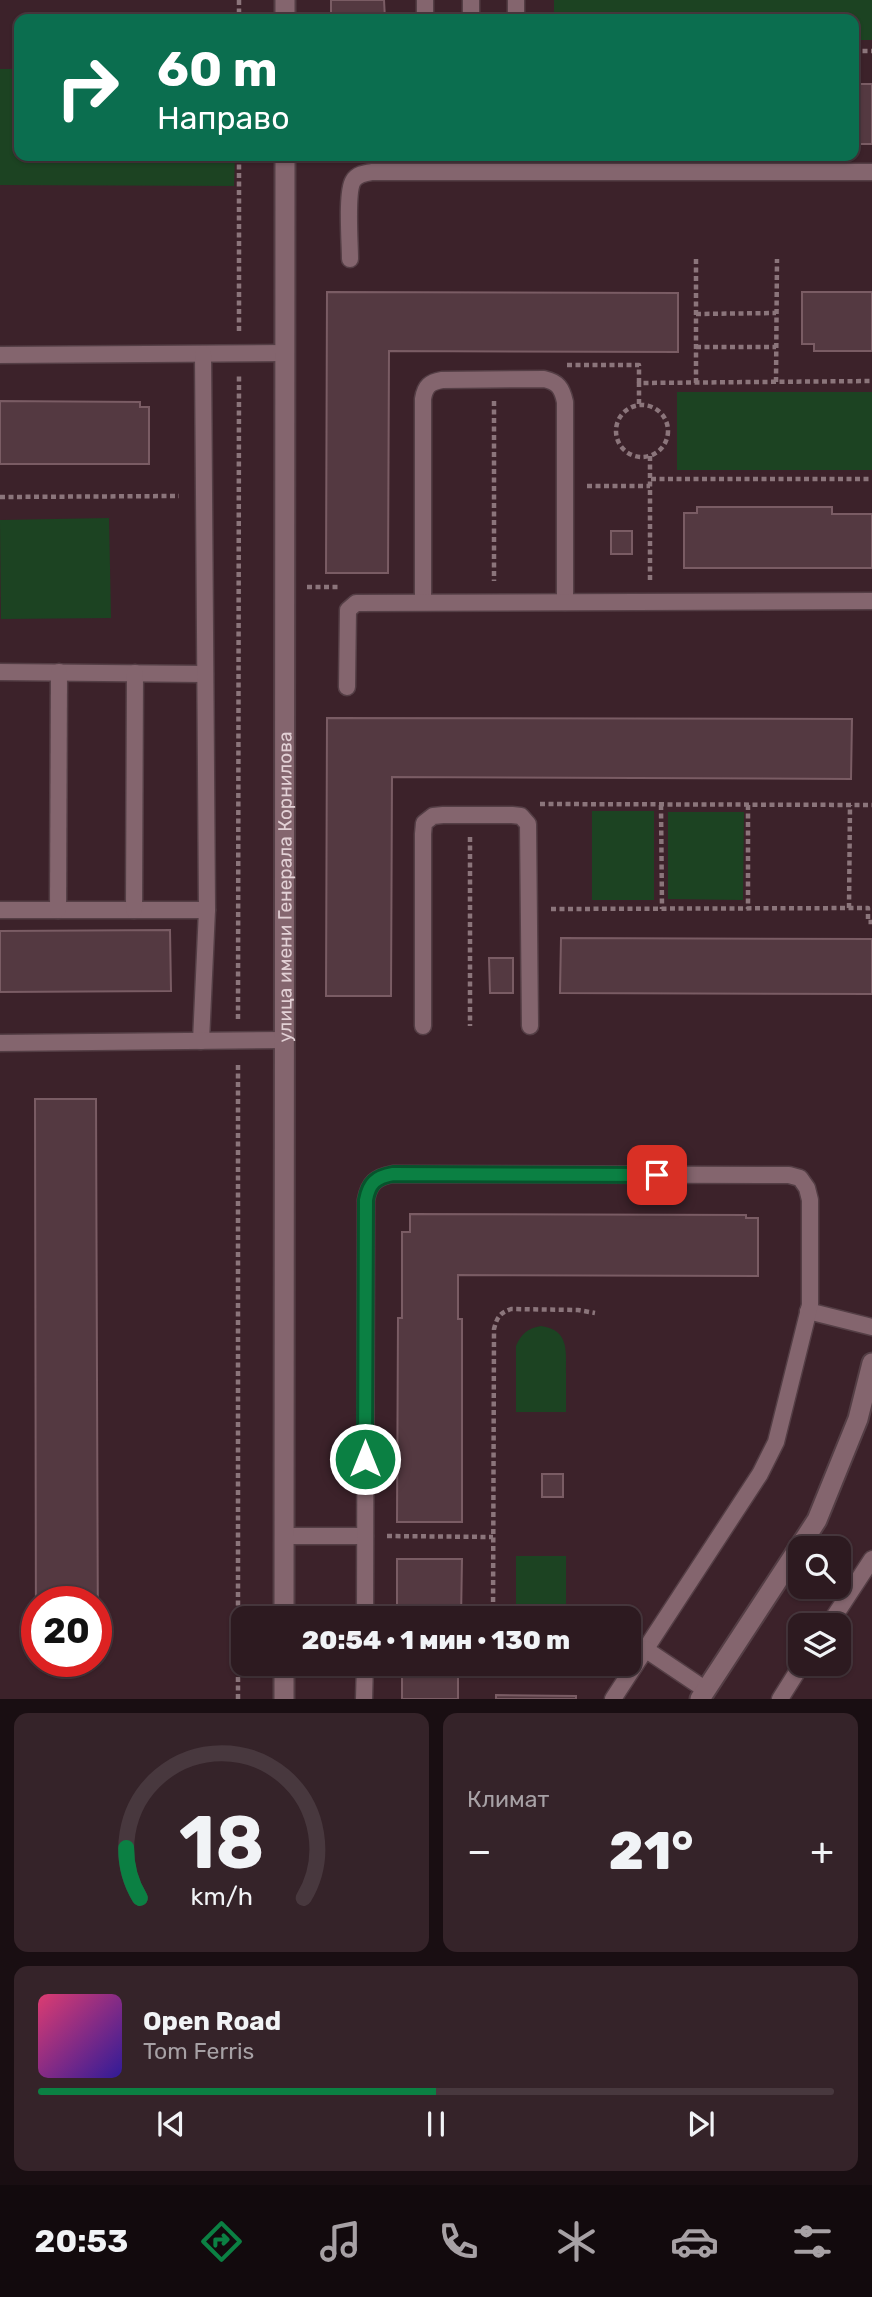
<!DOCTYPE html>
<html lang="ru">
<meta charset="utf-8">
<style>
:root{--surface:#2d1a20;--page:#352329;--text:#f1f3f6;--muted:#a7a1a5;--line:#48383e;--accent:#0b8043}
body{margin:0;font-family:Rubik,sans-serif;background:var(--page);color:var(--text);height:100vh;display:flex;flex-direction:column;font-size:26px;white-space:nowrap}
*{box-sizing:border-box;margin:0}
p{font-size:23px;color:var(--muted)}
.icon{flex:none;width:38px;height:38px;fill:none;stroke:currentColor;stroke-width:2;stroke-linecap:round;stroke-linejoin:round}
.map{position:relative;height:1699px;overflow:hidden}
.drawer{display:flex;flex-direction:column;gap:14px;padding:14px;background:#190e12;flex:1}
.drawer>*{flex:none}
.guide{position:absolute;left:14px;top:14px;width:845px;height:147px;border-radius:14px;box-shadow:0 2px 5px #0004,0 0 0 2px var(--line);background:#0b6e4f;color:#fff;overflow:hidden}
.buttons{position:absolute;left:788px;top:1536px;display:grid;gap:14px}
.buttons a{display:grid;place-items:center;width:63px;height:63px;border-radius:14px;background:var(--surface);box-shadow:0 2px 5px #0004,0 0 0 2px var(--line);font-size:35px}
.speed{position:absolute;left:21px;top:1586px;display:flex;gap:14px;font-size:35px;font-weight:700;text-align:center}
.speed>*{display:grid;place-content:center;width:91px;height:91px;border-radius:50%;background:var(--surface);box-shadow:0 2px 5px #0004,0 0 0 2px var(--line);line-height:1}
.speed .limit{border:10px solid #d22;background:#fff;color:#111}
.pin{position:absolute;display:grid;place-items:center;width:60px;height:60px;color:#fff;margin:-30px;border-radius:14px;box-shadow:0 4px 10px #0006}
.me{position:absolute;width:77px;margin:-38px;rotate:0deg;stroke-linejoin:round;filter:drop-shadow(0 0 5px #0008)}
.turn{display:flex;align-items:center;gap:24px;height:147px;padding:0 28px;font-size:32px}
.turn .icon{width:91px;height:91px;stroke-width:2.5}
.turn b{display:block;font-size:49px;line-height:60px}
.big{font-size:52px;font-weight:800;line-height:1.1}
.drawer .card{flex:1;display:flex;flex-direction:column;justify-content:center;gap:10px;min-width:0;padding:0 24px;border-radius:14px;background:var(--page)}
.drawer .dial{align-items:center;gap:0}
.dial svg{height:182px;overflow:visible;fill:none;stroke:var(--line);stroke-width:7;stroke-linecap:round;text-anchor:middle}
.dial text{fill:var(--text);stroke:none}
.song{display:flex;align-items:center;gap:21px}
.cover{width:84px;height:84px;border-radius:10px;background:linear-gradient(135deg,hsl(340 70% 55%),hsl(250 70% 35%))}
.played{height:7px;border-radius:4px;background:linear-gradient(90deg,var(--accent) 50%,var(--line) 50%)}
.keys{display:flex;justify-content:space-around;direction:ltr}
.heat{display:flex;justify-content:space-between;align-items:center;font-size:38px;direction:ltr}
.drawer .tiles{flex:1;display:grid;gap:14px;grid-template-columns:1fr 1fr}
.card:last-child{grid-column:span 2}
.trip{position:absolute;left:231px;top:1606px;width:410px;height:70px;border-radius:14px;background:var(--surface);box-shadow:0 2px 5px #0004,0 0 0 2px var(--line);font-weight:800;line-height:70px;text-align:center}
.dock{display:flex;height:112px;justify-content:space-around;align-items:center;background:#120a0d;color:var(--muted)}
.dock .icon{width:49px;height:49px}
.dock .selected{color:var(--accent)}
.dock b{font-size:32px;color:var(--text)}
.map>svg:first-child{display:block}
.green{fill:#1c4322}
.building{fill:#543941;stroke:#7a5c64;stroke-width:2}
.lines{fill:none;stroke-linecap:round;stroke-linejoin:round}
.service-casing{stroke:#543e45;stroke-width:19}
.minor-casing{stroke:#543e45;stroke-width:23}
.path{stroke:#8b757b;stroke-width:4.5;stroke-dasharray:5 3.5;stroke-linecap:butt}
.service{stroke:#84656e;stroke-width:16}
.minor{stroke:#84656e;stroke-width:19}
.route-casing{stroke:#07532c;stroke-width:18}
.route{stroke:#0b8043;stroke-width:12}
.labels{text-anchor:middle;dominant-baseline:central;stroke-width:7;stroke-linejoin:round;paint-order:stroke}
.street-label{font-size:19px;fill:#e2d0d5;stroke:#1b1013}
</style>
<div class="map">
<svg width="872" height="1699" viewBox="0 0 872 1699">
<rect width="100%" height="100%" fill="#3c222a"/>
<g class="green">
<path d="M 554,0 L 872,0 L 872,40 L 854,40 L 854,19 L 554,19 Z"/>
<path d="M 0,69 L 19,69 L 19,156 L 235,156 L 234,186 L 0,185 Z"/>
<rect x="677" y="392" width="195" height="78"/>
<path d="M 109,518 L 111,618 L 1,619 L 0,520 Z"/>
<rect x="592" y="811" width="62" height="89"/>
<path d="M 668,812 L 744,812 L 743,900 L 668,899 Z"/>
<path d="M 541,1326 C 569,1330 566,1350 566,1373 C 566,1386 566,1399 566,1412 L 516,1412 L 516,1346 C 521,1334 528,1328 541,1326 Z"/>
<rect x="516" y="1556" width="50" height="63"/>
</g>
<g class="building">
<path d="M 331,0 L 384,0 L 385,19 L 337,19 L 337,17 L 331,17 Z"/>
<rect x="854" y="84" width="18" height="60"/>
<path d="M 327,292 L 678,293 L 678,352 L 389,351 L 388,573 L 326,573 Z"/>
<path d="M 802,292 L 872,292 L 872,351 L 814,351 L 814,344 L 802,344 Z"/>
<path d="M 0,401 L 140,402 L 140,407 L 149,407 L 149,464 L 0,464 Z"/>
<path d="M 697,507 L 832,507 L 832,514 L 872,514 L 872,568 L 684,568 L 684,513 L 697,513 Z"/>
<rect x="611" y="531" width="21" height="23"/>
<path d="M 327,718 L 852,719 L 851,779 L 392,777 L 391,996 L 326,996 Z"/>
<path d="M 170,930 L 171,991 L 0,992 L 0,931 Z"/>
<path d="M 561,938 L 872,939 L 872,994 L 560,993 Z"/>
<path d="M 489,958 L 513,958 L 513,993 L 490,993 Z"/>
<path d="M 35,1099 L 96,1099 L 98,1659 L 96,1659 L 96,1601 L 37,1601 L 36,1659 Z"/>
<path d="M 410,1214 L 746,1215 L 746,1218 L 758,1218 L 758,1276 L 458,1275 L 458,1319 L 462,1319 L 462,1522 L 397,1522 L 398,1318 L 402,1318 L 402,1232 L 410,1232 Z"/>
<rect x="542" y="1474" width="21" height="23"/>
<path d="M 397,1559 L 462,1559 L 461,1619 L 397,1619 Z"/>
<rect x="402" y="1664" width="56" height="35"/>
<path d="M 496,1695 L 576,1696 L 576,1699 L 496,1699 Z"/>
</g>
<g class="lines">
<defs>
<g id="service">
<path d="M 425,0 L 425,19"/>
<path d="M 471,0 L 471,19"/>
<path d="M 516,0 L 516,19"/>
<path d="M 350,259 C 350,243 346,193 353,181 C 357,174 365,173 372,172 L 872,172"/>
<path d="M 0,355 L 285,353"/>
<path d="M 423,602 L 423,399 C 425,386 430,382 442,380 L 544,379 C 558,382 562,388 565,402 L 565,602"/>
<path d="M 0,672 L 205,674"/>
<path d="M 347,687 L 348,610 L 356,603 L 872,601"/>
<path d="M 0,910 L 207,910"/>
<path d="M 58,910 L 59,672"/>
<path d="M 134,910 L 135,673"/>
<path d="M 423,1026 L 423,834 L 424,823 L 433,816 L 443,815 L 512,815 L 521,816 L 528,824 L 530,1026"/>
<path d="M 201,1041 L 207,910 L 203,354"/>
<path d="M 0,1043 L 284,1040"/>
<path d="M 808,1311 L 872,1327"/>
<path d="M 284,1536 L 365,1536"/>
<path d="M 365,1619 L 366,1200 C 369,1183 376,1177 393,1174 L 789,1175 L 800,1178 L 807,1188 L 810,1200 L 810,1305 L 776,1442 L 760,1474 L 613,1699"/>
<path d="M 828,1626 L 872,1559"/>
<path d="M 645,1649 L 706,1690"/>
<path d="M 364,1699 L 365,1664"/>
<path d="M 780,1699 L 802,1664"/>
</g>
<g id="minor">
<path d="M 285,0 L 285,19"/>
<path id="s1" d="M 284,1619 L 285,156"/>
<path d="M 284,1664 L 284,1699"/>
<path d="M 700,1699 L 817,1520 L 858,1419 L 872,1363"/>
</g>
</defs>
<use href="#service" class="service-casing"/>
<use href="#minor" class="minor-casing"/>
<g class="path">
<path d="M 239,0 L 239,19"/>
<path d="M 854,51 L 872,51"/>
<path d="M 239,156 L 239,333"/>
<path d="M 696,314 L 776,313"/>
<path d="M 696,347 L 776,347"/>
<path d="M 567,365 L 639,365 L 639,383"/>
<path d="M 776,382 L 777,259"/>
<path d="M 696,383 L 696,259"/>
<path d="M 494,401 L 494,581"/>
<path d="M 639,404 L 639,383 L 872,381"/>
<circle cx="642" cy="431" r="26"/>
<path d="M 650,456 L 650,479"/>
<path d="M 587,486 L 650,486"/>
<path d="M 0,497 L 179,496"/>
<path d="M 650,580 L 650,479 L 872,479"/>
<path d="M 307,587 L 340,587"/>
<path d="M 540,804 L 872,805"/>
<path d="M 661,805 L 662,909"/>
<path d="M 748,805 L 748,909"/>
<path d="M 470,837 L 470,1026"/>
<path d="M 849,908 L 850,805"/>
<path d="M 551,909 L 868,908 L 868,922 L 872,922"/>
<path d="M 238,1019 L 239,373"/>
<path d="M 387,1536 L 493,1537"/>
<path d="M 493,1619 L 494,1329 C 497,1317 500,1313 511,1309 L 578,1310 L 595,1313"/>
<path d="M 238,1699 L 238,1062"/>
</g>
<use href="#service" class="service"/>
<use href="#minor" class="minor"/>
</g>
<g class="lines">
<defs>
<path id="route" d="M 365,1459 L 366,1200 C 369,1183 376,1177 393,1174 L 657,1175"/>
</defs>
<use href="#route" class="route-casing"/>
<use href="#route" class="route"/>
</g>
<g class="labels">
<g class="street-label">
<text stroke="none"><textPath href="#s1" startOffset="732">улица имени Генерала Корнилова</textPath></text>
</g>
</g>
</svg>
<div class="buttons">
<a><svg class="icon" aria-label="search" viewBox="0 0 24 24"><circle cx="10" cy="10" r="6"/><path d="M15 15l6 6"/></svg></a>
<a><svg class="icon" aria-label="layers" viewBox="0 0 24 24"><path d="M12 4l9 5-9 5-9-5zM3 14l9 5 9-5"/></svg></a>
</div>
<div class="speed"><div class="limit">20</div></div>
<div class="pin" style="left:657px;top:1175px;background:#d93025"><svg class="icon" aria-label="arrive" viewBox="0 0 24 24"><path d="M6 21V4h12l-3 4 3 4H6"/></svg></div>
<svg class="me" style="left:365px;top:1459px" viewBox="-20 -20 40 40"><circle r="17" fill="#0b8043" stroke="#fff" stroke-width="3"/><path d="M0-11L8 9 0 5-8 9z" fill="#fff"/></svg>
<div class="trip">20:54 · 1 мин · 130 m</div>
<div class="guide">
<div class="turn"><svg class="icon" aria-label="right" viewBox="0 0 24 24"><path d="M7 20v-9h11M14 6l5 5-5 5"/></svg><div><b>60 m</b>Направо</div></div>
</div>
</div>
<section class="drawer">
<div class="tiles">
<div class="card dial"><svg viewBox="0 0 100 80">
<path d="M14 69A42 42 0 1 1 86 69"/>
<path d="M14 69A42 42 0 0 1 8 47" stroke="#0b8043"/>
<text x="50" y="56" font-size="32" font-weight="700">18</text>
<text x="50" y="72" font-size="11">km/h</text>
</svg></div>
<div class="card"><p>Климат</p>
<div class="heat"><a>−</a><b class="big">21°</b><a>+</a></div>
</div>
<div class="card">
<div class="song"><i class="cover"></i><div><b>Open Road</b><p>Tom Ferris</p></div></div>
<div class="played"></div>
<div class="keys"><svg class="icon" aria-label="previous" viewBox="0 0 24 24"><path d="M18 5L8 12l10 7zM5 5v14"/></svg><svg class="icon" aria-label="pause" viewBox="0 0 24 24"><path d="M8 5v14M16 5v14"/></svg><svg class="icon" aria-label="next" viewBox="0 0 24 24"><path d="M6 5l10 7-10 7zM19 5v14"/></svg></div>
</div>
</div>
</section>
<nav class="dock">
<b>20:53</b>
<svg class="icon selected" aria-label="directions" viewBox="0 0 24 24"><path d="M12 3l9 9-9 9-9-9zM9 14v-3h6M13 9l2 2-2 2"/></svg>
<svg class="icon" aria-label="music" viewBox="0 0 24 24"><path d="M9 18V5l10-2v13"/><circle cx="6" cy="18" r="3"/><circle cx="16" cy="16" r="3"/></svg>
<svg class="icon" aria-label="phone" viewBox="0 0 24 24"><path d="M5 4h4l2 5-3 2q2 4 5 5l2-3 5 2v4C11 20 4 13 5 4z"/></svg>
<svg class="icon" aria-label="climate" viewBox="0 0 24 24"><path d="M12 3v18M4 7l16 10M4 17L20 7"/></svg>
<svg class="icon" aria-label="car" viewBox="0 0 24 24"><path d="M5 17H2v-5l4-1 3-4h7l3 4 3 1v5h-3M9 17h6M6 11h13"/><circle cx="7" cy="17" r="2"/><circle cx="17" cy="17" r="2"/></svg>
<svg class="icon" aria-label="filters" viewBox="0 0 24 24"><path d="M4 7h16M4 17h16"/><circle cx="9" cy="7" r="2"/><circle cx="15" cy="17" r="2"/></svg>
</nav>
